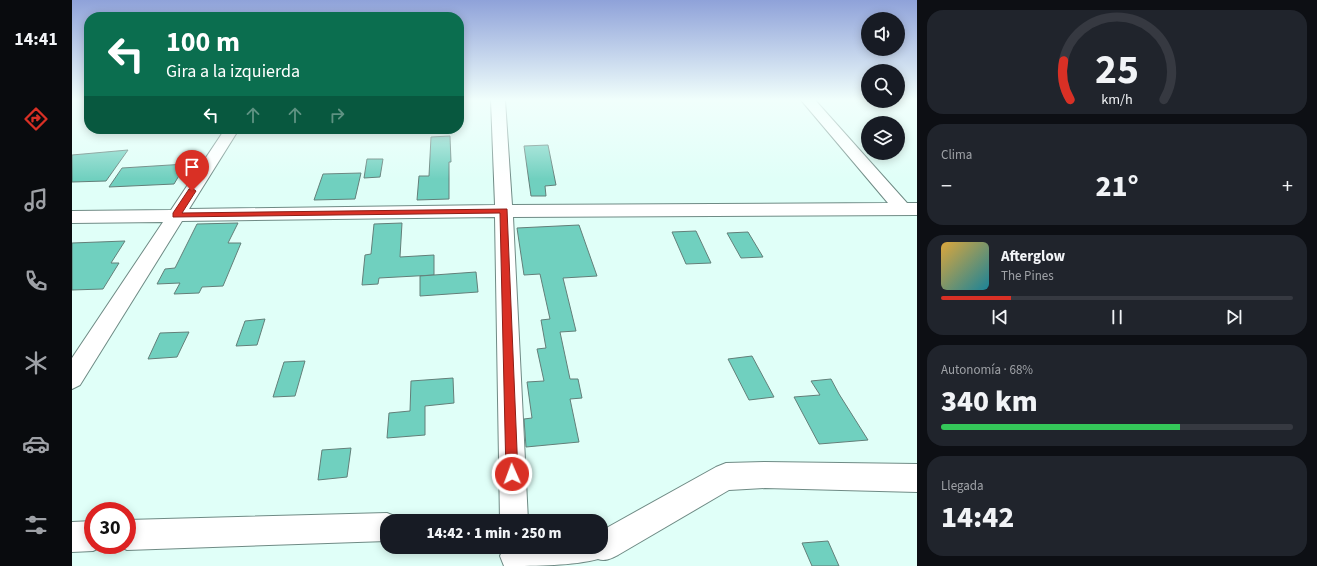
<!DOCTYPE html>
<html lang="es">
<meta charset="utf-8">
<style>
:root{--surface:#171b24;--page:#20242c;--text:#f1f3f6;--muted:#9ea1a6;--line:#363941;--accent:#d93025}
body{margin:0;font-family:"Source Sans 3",sans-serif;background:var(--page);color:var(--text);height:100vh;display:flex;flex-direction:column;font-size:15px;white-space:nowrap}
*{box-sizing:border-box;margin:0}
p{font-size:13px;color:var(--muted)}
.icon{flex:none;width:22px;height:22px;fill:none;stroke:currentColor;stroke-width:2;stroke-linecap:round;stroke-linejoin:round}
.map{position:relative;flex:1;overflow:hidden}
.side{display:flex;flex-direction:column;gap:10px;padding:10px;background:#0d0f14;width:400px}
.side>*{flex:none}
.top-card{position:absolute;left:12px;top:12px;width:380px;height:122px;border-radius:16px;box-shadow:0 2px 10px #0003;background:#0b6e4f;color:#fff;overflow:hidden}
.buttons{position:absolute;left:789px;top:12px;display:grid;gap:8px}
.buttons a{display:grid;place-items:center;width:44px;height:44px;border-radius:50%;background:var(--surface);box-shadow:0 2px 10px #0003;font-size:20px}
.speed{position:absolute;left:12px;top:502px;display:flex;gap:8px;font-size:20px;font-weight:700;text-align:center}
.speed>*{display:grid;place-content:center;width:52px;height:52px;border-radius:50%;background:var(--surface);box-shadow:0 2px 10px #0003;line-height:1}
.speed .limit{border:6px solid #d22;background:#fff;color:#111}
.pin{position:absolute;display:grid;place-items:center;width:34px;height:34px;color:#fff;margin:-41px -17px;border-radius:50% 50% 50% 0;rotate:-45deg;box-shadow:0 0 4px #0007}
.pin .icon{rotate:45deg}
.me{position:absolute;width:44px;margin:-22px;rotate:358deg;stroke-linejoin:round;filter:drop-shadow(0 0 3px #0008)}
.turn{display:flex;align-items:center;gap:14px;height:84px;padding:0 16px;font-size:18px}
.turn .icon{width:52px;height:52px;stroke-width:2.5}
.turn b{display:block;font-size:28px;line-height:34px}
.lanes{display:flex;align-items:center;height:38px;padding:0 16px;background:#0003;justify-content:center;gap:20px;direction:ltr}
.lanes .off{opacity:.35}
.big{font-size:30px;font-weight:800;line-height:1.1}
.side .widget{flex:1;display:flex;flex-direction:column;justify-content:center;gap:6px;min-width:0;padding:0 14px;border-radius:16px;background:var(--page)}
.side .dial{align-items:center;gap:0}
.dial svg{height:104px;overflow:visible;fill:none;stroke:var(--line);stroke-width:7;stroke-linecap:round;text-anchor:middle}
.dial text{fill:var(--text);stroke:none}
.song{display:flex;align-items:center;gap:12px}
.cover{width:48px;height:48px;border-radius:6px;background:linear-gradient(135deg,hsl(40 70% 55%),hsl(190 70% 35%))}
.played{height:4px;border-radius:2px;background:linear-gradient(90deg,var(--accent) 20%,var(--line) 20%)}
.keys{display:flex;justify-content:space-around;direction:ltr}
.heat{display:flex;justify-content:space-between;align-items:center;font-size:22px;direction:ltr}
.charge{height:6px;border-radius:3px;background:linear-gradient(90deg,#34c759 68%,var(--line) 0)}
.trip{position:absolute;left:308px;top:514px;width:228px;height:40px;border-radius:16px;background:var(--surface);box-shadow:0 2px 10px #0003;font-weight:800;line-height:40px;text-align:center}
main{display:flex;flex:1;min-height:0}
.dock{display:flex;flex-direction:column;width:72px;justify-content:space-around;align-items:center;background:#090b0e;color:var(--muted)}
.dock .icon{width:28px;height:28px}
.dock .selected{color:var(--accent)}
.dock b{font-size:18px;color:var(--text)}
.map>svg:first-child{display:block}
.building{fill:#70d0bf;stroke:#637f79}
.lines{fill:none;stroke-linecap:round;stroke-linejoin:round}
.street-casing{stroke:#6f8b85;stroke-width:2}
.street{fill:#fff;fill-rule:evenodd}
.route{fill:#d93025;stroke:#8d1f18}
</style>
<main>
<nav class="dock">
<b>14:41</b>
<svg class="icon selected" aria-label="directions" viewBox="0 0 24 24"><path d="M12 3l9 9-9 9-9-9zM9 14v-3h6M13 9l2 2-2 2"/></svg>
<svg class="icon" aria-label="music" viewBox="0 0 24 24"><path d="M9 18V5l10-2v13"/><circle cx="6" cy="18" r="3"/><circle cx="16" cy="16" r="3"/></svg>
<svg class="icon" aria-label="phone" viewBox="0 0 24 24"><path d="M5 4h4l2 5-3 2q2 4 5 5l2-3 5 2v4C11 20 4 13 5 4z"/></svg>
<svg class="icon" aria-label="climate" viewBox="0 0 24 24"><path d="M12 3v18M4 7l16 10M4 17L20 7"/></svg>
<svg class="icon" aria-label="car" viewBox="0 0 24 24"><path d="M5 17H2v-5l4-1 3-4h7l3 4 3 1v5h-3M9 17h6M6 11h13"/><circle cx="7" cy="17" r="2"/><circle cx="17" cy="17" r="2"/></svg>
<svg class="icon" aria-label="filters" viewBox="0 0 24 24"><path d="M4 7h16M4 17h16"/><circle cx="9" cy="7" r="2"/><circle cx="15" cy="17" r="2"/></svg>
</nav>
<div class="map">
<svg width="845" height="566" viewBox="0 0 845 566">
<rect width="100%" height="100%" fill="#e0fff8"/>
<g class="building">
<path d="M 378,136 L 379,162 L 377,162 L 377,199 L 345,200 L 347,176 L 357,176 L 359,137 Z"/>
<path d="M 476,145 L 484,185 L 473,186 L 474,196 L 459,196 L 452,146 Z"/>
<path d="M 56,150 L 34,181 L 0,182 L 0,155 Z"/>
<path d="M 295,159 L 311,159 L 308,177 L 292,178 Z"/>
<path d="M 114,164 L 102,184 L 37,187 L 50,168 Z"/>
<path d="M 289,173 L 283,199 L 242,200 L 251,174 Z"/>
<path d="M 166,223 L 156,243 L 169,243 L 151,286 L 130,287 L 127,293 L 102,294 L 108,283 L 85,284 L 93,269 L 103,268 L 125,224 Z"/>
<path d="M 330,223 L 328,257 L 362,255 L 362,275 L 307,278 L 306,284 L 290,285 L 293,255 L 299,254 L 302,224 Z"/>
<path d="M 507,225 L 525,276 L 491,278 L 504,331 L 488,332 L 498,379 L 506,379 L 510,398 L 498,399 L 507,442 L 454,447 L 452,419 L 460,418 L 455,382 L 472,381 L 465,349 L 474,348 L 469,320 L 478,319 L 468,274 L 452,275 L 445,228 Z"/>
<path d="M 624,231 L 639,263 L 614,264 L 600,232 Z"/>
<path d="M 676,232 L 691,257 L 669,258 L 655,233 Z"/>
<path d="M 53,241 L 39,263 L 47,263 L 31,289 L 0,290 L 0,243 Z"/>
<path d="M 404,272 L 406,292 L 348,296 L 348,276 Z"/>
<path d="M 193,319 L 185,345 L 164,346 L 173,321 Z"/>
<path d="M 117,332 L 105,357 L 76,359 L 88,333 Z"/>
<path d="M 680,356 L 702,397 L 677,400 L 656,359 Z"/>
<path d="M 233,361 L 223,396 L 201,397 L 212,362 Z"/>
<path d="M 381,378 L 382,403 L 353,406 L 353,435 L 315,438 L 317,413 L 338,411 L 339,381 Z"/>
<path d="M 759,379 L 767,394 L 796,440 L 747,444 L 722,397 L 748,395 L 739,381 Z"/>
<path d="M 279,448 L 275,477 L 246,480 L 250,450 Z"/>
<path d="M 756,541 L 767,566 L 740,566 L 730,543 Z"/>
</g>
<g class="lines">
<defs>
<g id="street">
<path d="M 419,100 L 433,100 L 440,205 L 816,203 L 729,100 L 743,100 L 835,203 L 845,203 L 845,215 L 441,217 L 456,521 L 428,521 L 423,217 L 110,221 L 8,385 L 0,389 L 0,358 L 91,222 L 0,223 L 0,211 L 99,210 L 153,129 L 167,129 L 117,209 L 423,205 Z"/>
<path d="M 693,462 L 845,464 L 845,492 L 693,488 L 657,490 L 546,555 C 540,558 533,562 526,559 C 501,566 459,566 432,566 L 428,556 L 432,547 L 529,547 L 529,531 L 644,467 L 654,463 Z"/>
<path d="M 315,513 L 325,517 L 327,521 L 315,521 L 315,541 L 55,550 L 45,545 L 55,545 L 55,520 Z"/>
<path d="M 21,521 L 21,545 L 32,545 L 31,546 L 21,551 L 0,552 L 0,522 Z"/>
</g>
</defs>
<use href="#street" class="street-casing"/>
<use href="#street" class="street"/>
</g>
<linearGradient id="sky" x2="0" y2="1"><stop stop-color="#8fa2d9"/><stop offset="0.56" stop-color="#f1fffc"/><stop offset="1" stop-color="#f1fffc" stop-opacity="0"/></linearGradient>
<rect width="845" height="179" fill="url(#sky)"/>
<path class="route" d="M 120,188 L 124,191 L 110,213 L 435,209 L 446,474 L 445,479 L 440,481 L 436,479 L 434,474 L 428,213 L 101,217 L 101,213 L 117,189 Z"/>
</svg>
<div class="buttons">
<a><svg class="icon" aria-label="sound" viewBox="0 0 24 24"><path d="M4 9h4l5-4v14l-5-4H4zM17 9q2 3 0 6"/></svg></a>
<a><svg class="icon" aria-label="search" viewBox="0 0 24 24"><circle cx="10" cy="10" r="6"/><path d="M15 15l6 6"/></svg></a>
<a><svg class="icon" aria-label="layers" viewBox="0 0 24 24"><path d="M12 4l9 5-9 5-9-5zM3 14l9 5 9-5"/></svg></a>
</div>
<div class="speed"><div class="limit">30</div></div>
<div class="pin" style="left:120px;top:191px;background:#d93025"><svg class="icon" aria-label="arrive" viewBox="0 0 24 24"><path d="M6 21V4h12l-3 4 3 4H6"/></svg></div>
<svg class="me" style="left:440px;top:474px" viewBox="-20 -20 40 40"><circle r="17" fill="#d93025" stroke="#fff" stroke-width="3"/><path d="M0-11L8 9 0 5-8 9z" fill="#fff"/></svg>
<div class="trip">14:42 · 1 min · 250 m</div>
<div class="top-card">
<div class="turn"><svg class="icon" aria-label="left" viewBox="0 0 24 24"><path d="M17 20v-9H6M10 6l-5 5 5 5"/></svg><div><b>100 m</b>Gira a la izquierda</div></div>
<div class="lanes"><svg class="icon" aria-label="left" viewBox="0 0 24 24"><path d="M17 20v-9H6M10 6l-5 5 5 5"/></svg><svg class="icon off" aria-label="ahead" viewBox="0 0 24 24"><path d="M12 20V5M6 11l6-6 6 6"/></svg><svg class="icon off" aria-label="ahead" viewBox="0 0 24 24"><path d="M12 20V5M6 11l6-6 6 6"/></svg><svg class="icon off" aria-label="right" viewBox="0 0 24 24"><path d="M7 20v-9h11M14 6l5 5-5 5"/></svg></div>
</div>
</div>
<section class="side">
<div class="widget dial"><svg viewBox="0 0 100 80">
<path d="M14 69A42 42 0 1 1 86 69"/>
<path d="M14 69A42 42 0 0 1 9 39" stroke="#d93025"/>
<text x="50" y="56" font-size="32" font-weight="700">25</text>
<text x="50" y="72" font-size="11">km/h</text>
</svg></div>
<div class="widget"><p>Clima</p>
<div class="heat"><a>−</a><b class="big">21°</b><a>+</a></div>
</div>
<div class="widget">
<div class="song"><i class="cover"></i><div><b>Afterglow</b><p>The Pines</p></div></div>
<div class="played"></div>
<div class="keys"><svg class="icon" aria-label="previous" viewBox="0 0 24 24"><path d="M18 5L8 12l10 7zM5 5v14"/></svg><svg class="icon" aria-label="pause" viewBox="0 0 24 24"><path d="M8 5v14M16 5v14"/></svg><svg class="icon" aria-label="next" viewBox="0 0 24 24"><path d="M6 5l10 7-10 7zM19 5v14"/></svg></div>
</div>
<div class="widget"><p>Autonomía · 68%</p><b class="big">340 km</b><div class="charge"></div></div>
<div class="widget"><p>Llegada</p><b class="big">14:42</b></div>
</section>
</main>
